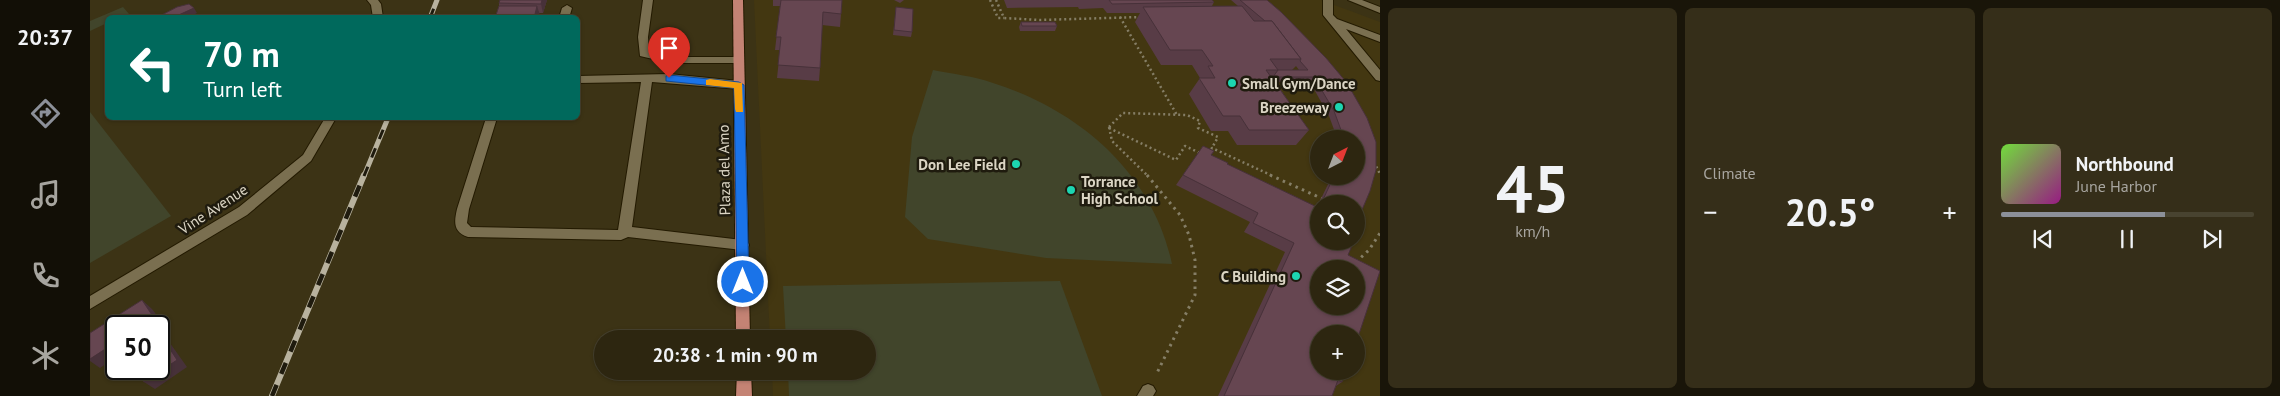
<!DOCTYPE html>
<meta charset="utf-8">
<style>
:root{--surface:#2d2610;--page:#352e19;--text:#f1f3f6;--muted:#a7a59f;--line:#484330;--accent:#8c9099}
body{margin:0;font-family:"PT Sans",sans-serif;background:var(--page);color:var(--text);height:100vh;display:flex;flex-direction:column;font-size:19px;white-space:nowrap}
*{box-sizing:border-box;margin:0}
p{font-size:16px;color:var(--muted)}
.icon{flex:none;width:28px;height:28px;fill:none;stroke:currentColor;stroke-width:2;stroke-linecap:round;stroke-linejoin:round}
.map{position:relative;flex:1;overflow:hidden}
.sheet{display:flex;flex-direction:column;gap:8px;padding:8px;background:#191509;width:900px}
.sheet>*{flex:none}
.guide{position:absolute;left:15px;top:15px;width:475px;height:105px;border-radius:8px;box-shadow:0 1px 4px #0004,0 0 0 1px var(--line);background:#00695c;color:#fff;overflow:hidden}
.needle{width:32px;rotate:42deg}
.fabs{position:absolute;left:1220px;top:130px;display:grid;gap:10px}
.fabs a{display:grid;place-items:center;width:55px;height:55px;border-radius:50%;background:var(--surface);box-shadow:0 1px 4px #0004,0 0 0 1px var(--line);font-size:25px}
.speed{position:absolute;left:15px;top:315px;display:flex;gap:10px;font-size:25px;font-weight:700;text-align:center}
.speed>*{display:grid;place-content:center;width:65px;height:65px;border-radius:50%;background:var(--surface);box-shadow:0 1px 4px #0004,0 0 0 1px var(--line);line-height:1}
.speed .limit{border:2px solid #111;border-radius:8px;background:#fff;color:#111}
.pin{position:absolute;display:grid;place-items:center;width:42px;height:42px;color:#fff;margin:-51px -21px;border-radius:50% 50% 50% 0;rotate:-45deg;box-shadow:0 0 5px #0007}
.pin .icon{rotate:45deg}
.me{position:absolute;width:55px;margin:-28px;rotate:0deg;stroke-linejoin:round;filter:drop-shadow(0 0 4px #0008)}
.turn{display:flex;align-items:center;gap:18px;height:105px;padding:0 15px;font-size:22px}
.turn .icon{width:65px;height:65px;stroke-width:2.5}
.turn b{display:block;font-size:35px;line-height:42px}
.big{font-size:38px;font-weight:600;line-height:1.1}
.sheet .tile{flex:1;display:flex;flex-direction:column;justify-content:center;gap:8px;min-width:0;padding:0 18px;border-radius:8px;background:var(--page)}
.sheet .dial{align-items:center;gap:0}
.dial b{font-size:65px;line-height:1}
.song{display:flex;align-items:center;gap:15px}
.cover{width:60px;height:60px;border-radius:8px;background:linear-gradient(135deg,hsl(100 70% 55%),hsl(310 70% 35%))}
.played{height:5px;border-radius:2px;background:linear-gradient(90deg,var(--accent) 65%,var(--line) 65%)}
.keys{display:flex;justify-content:space-around;direction:ltr}
.heat{display:flex;justify-content:space-between;align-items:center;font-size:28px;direction:ltr}
.sheet .tiles{flex:1;display:grid;gap:8px;grid-template-columns:repeat(3,1fr)}
.trip{position:absolute;left:504px;top:330px;width:282px;height:50px;border-radius:25px;background:var(--surface);box-shadow:0 1px 4px #0004,0 0 0 1px var(--line);font-weight:600;line-height:50px;text-align:center}
main{display:flex;flex:1;min-height:0}
.dock{display:flex;flex-direction:column;width:90px;justify-content:space-around;align-items:center;background:#120f06;color:var(--muted)}
.dock .icon{width:35px;height:35px}
.dock .selected{color:var(--accent)}
.dock b{font-size:22px;color:var(--text)}
.map>svg:first-child{display:block}
.built{fill:#433711;fill-rule:evenodd}
.green{fill:#41452b}
.lines{fill:none;stroke-linecap:round;stroke-linejoin:round}
.minor-casing{stroke:#231a00;stroke-width:2}
.major-casing{stroke:#231a00;stroke-width:2}
.path-far1{stroke:#857e66;stroke-width:2.5;stroke-dasharray:2 3;stroke-linecap:butt}
.path{stroke:#857e66;stroke-width:3;stroke-dasharray:2.5 4.5;stroke-linecap:butt}
.minor{fill:#7a6f50;fill-rule:evenodd}
.major{fill:#c48374;fill-rule:evenodd}
.rail-far1-casing{stroke:#b8b29e;stroke-width:5}
.rail-casing{stroke:#b8b29e;stroke-width:6}
.rail-far1{stroke:#1f1b0e;stroke-width:3;stroke-dasharray:10;stroke-linecap:butt}
.rail{stroke:#1f1b0e;stroke-width:4.5;stroke-dasharray:12;stroke-linecap:butt}
.wall{fill:#583c46;fill-rule:evenodd}
.shaded-wall{fill:#473139}
.building{fill:#664651;stroke:#473139;fill-rule:evenodd}
.route{fill:#1a73e8;stroke:#114b97}
.slow{fill:#f59e0b}
.poi-dot{fill:#1cd5b1;stroke:#1f1b0e;stroke-width:2}
.labels{text-anchor:middle;dominant-baseline:central;stroke-width:5;stroke-linejoin:round;paint-order:stroke}
.poi-label{font-size:15px;font-weight:bold;fill:#dbd5c4;stroke:#1f1b0e;text-anchor:end}
.street-label{font-size:15px;fill:#dbd5c4;stroke:#1f1b0e}
</style>
<main>
<nav class="dock">
<b>20:37</b>
<svg class="icon selected" aria-label="directions" viewBox="0 0 24 24"><path d="M12 3l9 9-9 9-9-9zM9 14v-3h6M13 9l2 2-2 2"/></svg>
<svg class="icon" aria-label="music" viewBox="0 0 24 24"><path d="M9 18V5l10-2v13"/><circle cx="6" cy="18" r="3"/><circle cx="16" cy="16" r="3"/></svg>
<svg class="icon" aria-label="phone" viewBox="0 0 24 24"><path d="M5 4h4l2 5-3 2q2 4 5 5l2-3 5 2v4C11 20 4 13 5 4z"/></svg>
<svg class="icon" aria-label="climate" viewBox="0 0 24 24"><path d="M12 3v18M4 7l16 10M4 17L20 7"/></svg>
</nav>
<div class="map">
<svg width="1290" height="396" viewBox="0 0 1290 396">
<rect width="100%" height="100%" fill="#3c3315"/>
<path class="built" d="M 664,0 L 1231,0 L 1290,22 L 1290,396 L 683,396 L 682,371 L 778,371 L 778,339 L 680,339 ZM 1229,139 L 1266,139 L 1266,176 L 1229,176 ZM 1229,204 L 1266,204 L 1266,241 L 1229,241 ZM 1229,269 L 1266,269 L 1266,306 L 1229,306 ZM 1229,334 L 1266,334 L 1266,371 L 1229,371 Z"/>
<g class="green">
<path d="M 33,7 L 39,14 L 30,17 L 18,18 L 17,23 L 0,31 L 0,21 Z"/>
<path d="M 843,70 C 863,74 883,76 903,83 C 989,110 1063,173 1082,264 L 956,258 L 838,239 L 815,217 L 822,137 Z"/>
<path d="M 0,112 L 81,216 L 0,263 Z"/>
<path d="M 970,281 L 1012,396 L 699,396 L 698,371 L 778,371 L 778,339 L 696,339 L 693,286 Z"/>
</g>
<g class="lines">
<defs>
<g id="minor">
<path d="M 277,0 L 288,0 L 291,4 L 293,18 L 283,18 L 281,5 Z"/>
<path d="M 553,0 L 563,0 L 558,37 L 559,52 L 580,57 L 649,57 L 654,60 L 649,63 L 580,63 L 550,56 L 548,37 Z"/>
<path d="M 1233,0 L 1243,0 L 1243,15 L 1247,19 L 1290,35 L 1290,42 L 1256,29 L 1290,70 L 1290,81 L 1286,80 L 1233,15 Z"/>
<path d="M 1258,0 L 1272,0 L 1290,7 L 1290,13 Z"/>
<path d="M 477,5 L 482,8 L 479,18 L 469,18 L 472,8 Z"/>
<path d="M 579,74 L 649,81 L 654,85 L 649,89 L 562,82 L 542,227 L 652,240 L 657,241 L 659,245 L 657,249 L 652,250 L 538,237 L 531,240 L 378,237 C 363,232 364,222 367,209 L 396,118 L 407,118 L 379,209 L 377,223 L 381,227 L 528,230 L 551,82 L 488,83 L 488,76 Z"/>
<path d="M 235,118 L 246,118 L 221,161 L 157,215 L 0,309 L 0,296 L 149,207 L 213,155 Z"/>
<path d="M 1058,384 L 1063,386 L 1066,391 L 1063,396 L 1047,396 L 1053,386 Z"/>
</g>
<g id="major">
<path d="M 643,0 L 653,0 L 660,339 L 646,339 Z"/>
<path d="M 647,371 L 661,371 L 662,396 L 646,396 Z"/>
</g>
</defs>
<use href="#minor" class="minor-casing"/>
<use href="#major" class="major-casing"/>
<g class="path-far1">
<path d="M 900,0 L 908,18 L 914,18"/>
<path d="M 906,0 L 914,18 L 950,20 L 1051,17"/>
<path d="M 1030,17 L 1087,115"/>
<path d="M 1019,127 L 1022,141 L 1058,176"/>
<path d="M 1019,127 L 1033,113 L 1097,115 L 1110,121 L 1108,128 L 1128,137 L 1122,148"/>
<path d="M 1019,128 L 1086,160 L 1095,146 L 1112,154"/>
<path d="M 1118,153 L 1122,148 L 1183,176"/>
<path d="M 1284,162 L 1290,174"/>
</g>
<g class="path">
<path d="M 1057,175 L 1090,215 L 1099,235 L 1105,260 L 1105,295 L 1066,375"/>
<path d="M 1180,175 L 1233,199"/>
<path d="M 1266,262 L 1279,250 L 1290,233"/>
</g>
<use href="#minor" class="minor"/>
<use href="#major" class="major"/>
<defs>
<g id="rail-far1">
<path d="M 340,18 L 347,0"/>
<path d="M 274,176 L 298,118"/>
</g>
<path id="rail" d="M 182,396 L 274,175"/>
</defs>
<use href="#rail-far1" class="rail-far1-casing"/>
<use href="#rail" class="rail-casing"/>
<use href="#rail-far1" class="rail-far1"/>
<use href="#rail" class="rail"/>
</g>
<g class="wall">
<path d="M 410,0 L 457,0 L 453,13 L 449,13 L 449,18 L 405,18 L 409,6 L 409,3 Z"/>
<path d="M 683,0 L 752,0 L 751,14 L 750,27 L 732,25 L 730,68 L 729,81 L 687,78 L 690,50 L 685,50 L 690,6 L 683,6 Z"/>
<path d="M 804,0 L 814,0 L 810,3 Z"/>
<path d="M 914,0 L 1122,0 L 1124,2 L 1122,6 L 1148,6 L 1141,0 L 1177,0 L 1191,12 L 1236,58 L 1257,83 L 1277,118 L 1286,142 L 1286,170 L 1280,191 L 1266,224 L 1266,204 L 1229,204 L 1229,241 L 1264,241 L 1258,255 L 1290,271 L 1266,343 L 1266,334 L 1229,334 L 1229,371 L 1256,371 L 1252,382 L 1246,386 L 1242,396 L 1128,396 L 1195,252 L 1154,232 L 1160,222 L 1086,185 L 1113,146 L 1124,151 L 1121,155 L 1138,163 L 1137,164 L 1227,207 L 1242,176 L 1266,176 L 1266,139 L 1246,139 L 1246,135 L 1239,116 L 1220,82 L 1185,82 L 1219,130 L 1206,145 L 1147,145 L 1138,131 L 1121,131 L 1099,94 L 1110,78 L 1102,65 L 1071,65 L 1045,22 L 1050,13 L 1017,13 L 1013,8 L 989,9 L 988,7 L 917,8 ZM 1206,66 L 1209,70 L 1202,70 ZM 1229,269 L 1266,269 L 1266,306 L 1229,306 Z"/>
<path d="M 806,7 L 822,32 L 821,37 L 803,35 Z"/>
<path d="M 931,22 L 967,26 L 965,31 L 930,31 L 929,27 Z"/>
</g>
<g class="shaded-wall">
<path d="M 452,0 L 457,0 L 453,13 L 451,4 Z"/>
<path d="M 447,6 L 450,15 L 449,18 L 444,18 Z"/>
<path d="M 104,8 L 107,13 L 97,18 L 82,18 Z"/>
<path d="M 52,300 L 62,309 L 75,326 L 70,329 L 97,367 L 65,389 L 54,382 L 69,332 L 69,326 L 51,326 Z"/>
<path d="M 26,342 L 26,357 L 10,368 L 0,361 L 0,359 Z"/>
</g>
<g class="building">
<path d="M 410,0 L 452,0 L 451,4 L 409,3 Z"/>
<path d="M 691,0 L 752,0 L 751,14 L 733,12 L 730,68 L 688,65 L 691,37 L 686,37 Z"/>
<path d="M 1019,0 L 1122,0 L 1124,2 L 1022,4 Z"/>
<path d="M 1150,0 L 1177,0 L 1191,12 L 1236,58 L 1257,83 L 1277,118 L 1286,142 L 1286,170 L 1280,191 L 1266,224 L 1266,204 L 1231,204 L 1244,176 L 1266,176 L 1266,139 L 1250,139 L 1251,130 L 1244,111 L 1224,77 L 1183,77 L 1188,70 L 1218,70 L 1210,61 L 1211,59 L 1182,21 L 1175,21 Z"/>
<path d="M 99,4 L 104,8 L 82,18 L 66,18 L 87,7 Z"/>
<path d="M 409,6 L 447,6 L 444,18 L 405,18 Z"/>
<path d="M 1152,6 L 1164,21 L 1182,21 L 1211,59 L 1180,59 L 1188,70 L 1176,70 L 1219,130 L 1159,130 L 1150,116 L 1133,116 L 1109,78 L 1125,78 L 1118,66 L 1123,66 L 1112,50 L 1080,50 L 1053,7 Z"/>
<path d="M 806,7 L 823,9 L 822,32 L 804,30 Z"/>
<path d="M 931,22 L 965,22 L 967,26 L 932,26 Z"/>
<path d="M 1113,146 L 1124,151 L 1121,155 L 1138,163 L 1137,164 L 1229,208 L 1229,241 L 1264,241 L 1258,255 L 1290,271 L 1266,343 L 1266,334 L 1229,334 L 1229,371 L 1256,371 L 1252,382 L 1248,380 L 1242,396 L 1134,396 L 1204,243 L 1163,223 L 1168,213 L 1093,175 ZM 1229,269 L 1266,269 L 1266,306 L 1229,306 Z"/>
<path d="M 1266,225 L 1270,227 L 1266,235 Z"/>
<path d="M 52,300 L 64,318 L 51,326 L 26,326 L 26,342 L 0,359 L 0,333 Z"/>
<path d="M 62,322 L 65,326 L 54,326 Z"/>
<path d="M 69,332 L 87,360 L 54,382 L 46,369 L 69,369 Z"/>
</g>
<path class="route" d="M 579,75 L 649,82 L 654,85 L 659,282 L 657,286 L 648,286 L 647,282 L 644,88 L 576,81 L 576,76 Z"/>
<path class="slow" d="M 620,79 L 652,83 L 653,112 L 646,112 L 645,109 L 644,88 L 616,85 L 616,80 Z"/>
<g class="poi-dot">
<circle cx="1142" cy="83" r="5"/>
<circle cx="1249" cy="107" r="5"/>
<circle cx="926" cy="164" r="5"/>
<circle cx="981" cy="190" r="5"/>
<circle cx="1206" cy="276" r="5"/>
</g>
<g class="labels">
<g class="poi-label">
<text x="1152" y="83" text-anchor="start">Small Gym/Dance</text>
<text x="1239" y="107">Breezeway</text>
<text x="916" y="164">Don Lee Field</text>
<text x="991" y="181" text-anchor="start">Torrance<tspan x="991" dy="17">High School</tspan></text>
<text x="1196" y="276">C Building</text>
</g>
<g class="street-label">
<text transform="translate(634 170) rotate(-91)">Plaza del Amo</text>
<text transform="translate(123 209) rotate(-33)">Vine Avenue</text>
</g>
</g>
</svg>
<div class="fabs">
<a><svg class="needle" viewBox="-14 -14 28 28"><path d="M0-13l5 13h-10z" fill="#e53935"/><path d="M0 13l5-13h-10z" fill="#a7a59f"/></svg></a>
<a><svg class="icon" aria-label="search" viewBox="0 0 24 24"><circle cx="10" cy="10" r="6"/><path d="M15 15l6 6"/></svg></a>
<a><svg class="icon" aria-label="layers" viewBox="0 0 24 24"><path d="M12 4l9 5-9 5-9-5zM3 14l9 5 9-5"/></svg></a>
<a>+</a>
</div>
<div class="speed"><div class="limit">50</div></div>
<div class="pin" style="left:579px;top:78px;background:#d93025"><svg class="icon" aria-label="arrive" viewBox="0 0 24 24"><path d="M6 21V4h12l-3 4 3 4H6"/></svg></div>
<svg class="me" style="left:653px;top:282px" viewBox="-20 -20 40 40"><circle r="17" fill="#1a73e8" stroke="#fff" stroke-width="3"/><path d="M0-11L8 9 0 5-8 9z" fill="#fff"/></svg>
<div class="trip">20:38 · 1 min · 90 m</div>
<div class="guide">
<div class="turn"><svg class="icon" aria-label="left" viewBox="0 0 24 24"><path d="M17 20v-9H6M10 6l-5 5 5 5"/></svg><div><b>70 m</b>Turn left</div></div>
</div>
</div>
<section class="sheet">
<div class="tiles">
<div class="tile dial"><b>45</b><p>km/h</p></div>
<div class="tile"><p>Climate</p>
<div class="heat"><a>−</a><b class="big">20.5°</b><a>+</a></div>
</div>
<div class="tile">
<div class="song"><i class="cover"></i><div><b>Northbound</b><p>June Harbor</p></div></div>
<div class="played"></div>
<div class="keys"><svg class="icon" aria-label="previous" viewBox="0 0 24 24"><path d="M18 5L8 12l10 7zM5 5v14"/></svg><svg class="icon" aria-label="pause" viewBox="0 0 24 24"><path d="M8 5v14M16 5v14"/></svg><svg class="icon" aria-label="next" viewBox="0 0 24 24"><path d="M6 5l10 7-10 7zM19 5v14"/></svg></div>
</div>
</div>
</section>
</main>
